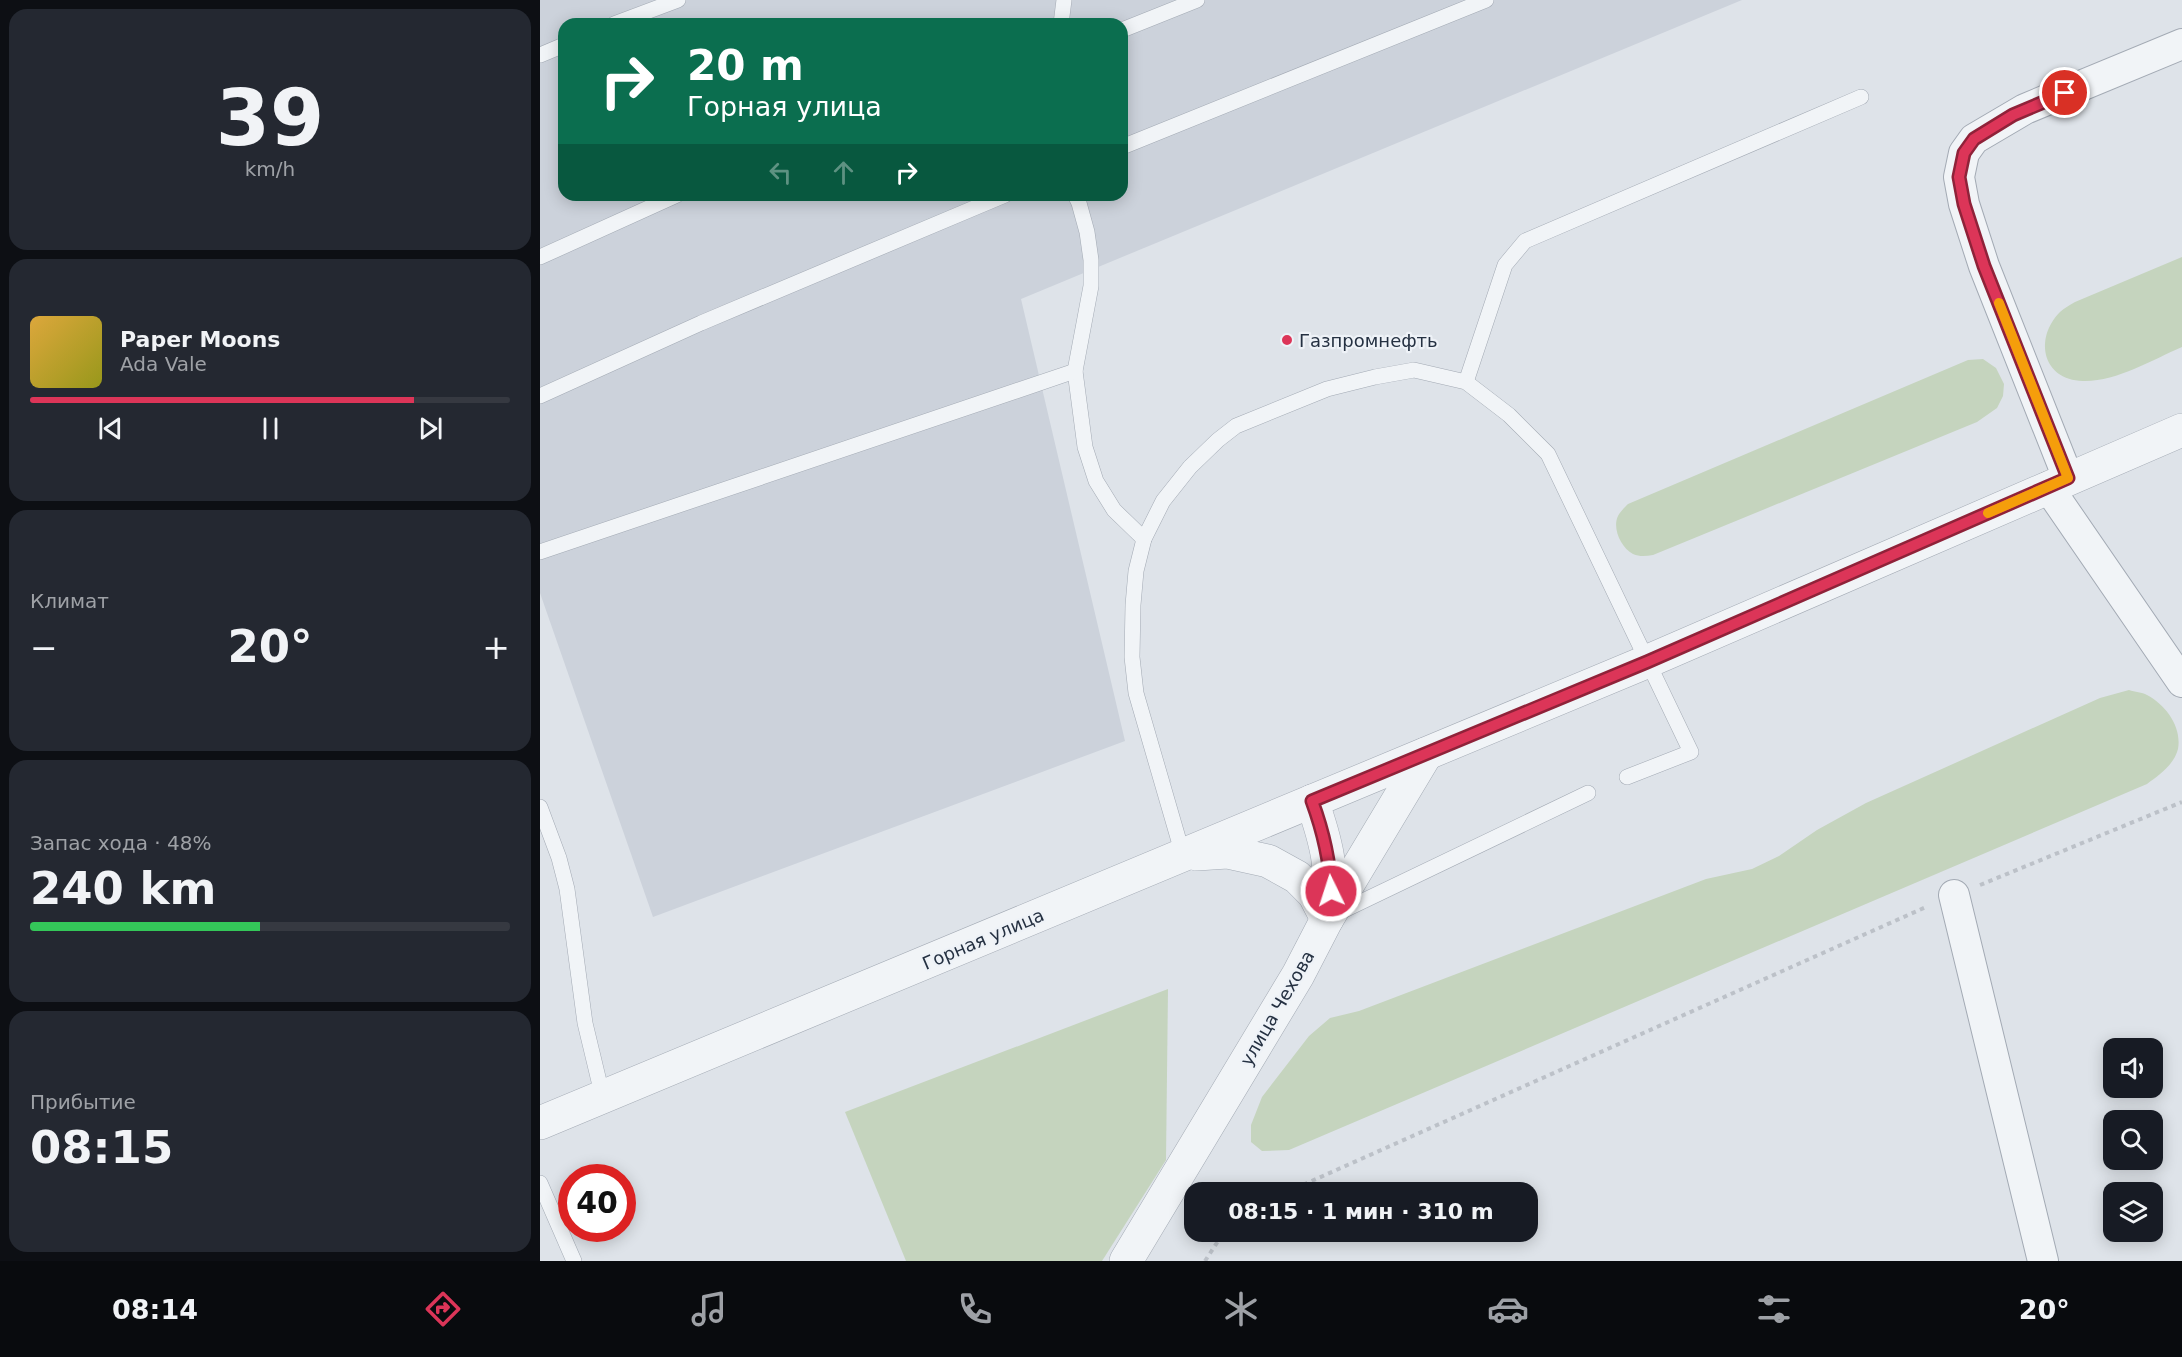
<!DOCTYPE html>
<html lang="ru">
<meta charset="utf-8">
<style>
:root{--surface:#171b24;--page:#242831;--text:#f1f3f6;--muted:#9ea1a6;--line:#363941;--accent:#dc3558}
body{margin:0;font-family:"DejaVu Sans",sans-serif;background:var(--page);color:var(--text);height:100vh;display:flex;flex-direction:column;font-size:22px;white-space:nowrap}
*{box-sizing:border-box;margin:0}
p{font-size:20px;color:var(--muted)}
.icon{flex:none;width:33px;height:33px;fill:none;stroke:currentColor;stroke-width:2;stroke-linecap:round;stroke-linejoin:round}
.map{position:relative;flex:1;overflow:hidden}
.panel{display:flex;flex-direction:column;gap:9px;padding:9px;background:#0d0f14;width:540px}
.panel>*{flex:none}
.hud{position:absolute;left:18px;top:18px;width:570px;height:183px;border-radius:18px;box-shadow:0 3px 15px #0003;background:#0b6e4f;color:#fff;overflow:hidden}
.tools{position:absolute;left:1563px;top:1038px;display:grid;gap:12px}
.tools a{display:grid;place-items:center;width:60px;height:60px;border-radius:12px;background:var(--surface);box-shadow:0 3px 15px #0003;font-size:30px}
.speed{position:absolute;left:18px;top:1164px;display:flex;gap:12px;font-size:30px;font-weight:700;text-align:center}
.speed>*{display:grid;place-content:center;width:78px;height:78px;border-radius:50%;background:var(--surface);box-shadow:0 3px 15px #0003;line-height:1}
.speed .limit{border:9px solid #d22;background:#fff;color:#111}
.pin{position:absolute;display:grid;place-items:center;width:51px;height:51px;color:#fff;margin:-26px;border:3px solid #fff;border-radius:50%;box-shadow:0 2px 6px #0007}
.me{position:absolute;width:66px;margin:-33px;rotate:356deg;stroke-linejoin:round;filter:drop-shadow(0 0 4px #0008)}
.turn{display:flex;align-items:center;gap:21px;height:126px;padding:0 30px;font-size:27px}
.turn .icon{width:78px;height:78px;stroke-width:2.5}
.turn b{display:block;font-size:42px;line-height:51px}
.lanes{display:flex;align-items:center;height:57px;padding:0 30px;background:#0003;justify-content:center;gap:30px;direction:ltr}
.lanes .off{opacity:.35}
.big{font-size:45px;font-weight:600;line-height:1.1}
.panel .card{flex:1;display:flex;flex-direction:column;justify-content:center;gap:9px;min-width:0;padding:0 21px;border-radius:18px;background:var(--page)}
.panel .dial{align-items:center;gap:0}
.dial b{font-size:78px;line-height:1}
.song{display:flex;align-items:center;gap:18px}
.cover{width:72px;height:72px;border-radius:9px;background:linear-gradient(135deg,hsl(40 70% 55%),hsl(60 70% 35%))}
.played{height:6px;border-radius:3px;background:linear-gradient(90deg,var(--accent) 80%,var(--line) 80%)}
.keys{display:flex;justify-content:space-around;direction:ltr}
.heat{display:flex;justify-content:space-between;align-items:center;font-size:33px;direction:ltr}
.charge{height:9px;border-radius:4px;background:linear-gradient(90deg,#34c759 48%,var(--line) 0)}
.trip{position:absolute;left:644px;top:1182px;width:354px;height:60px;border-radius:18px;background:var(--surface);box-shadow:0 3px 15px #0003;font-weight:600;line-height:60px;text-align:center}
.tabs{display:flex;height:96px;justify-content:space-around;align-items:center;background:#090b0e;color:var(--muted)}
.tabs .icon{width:42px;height:42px}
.tabs .active{color:var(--accent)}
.tabs b{font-size:27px;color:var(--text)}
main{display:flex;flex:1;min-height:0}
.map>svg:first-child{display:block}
.built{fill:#ccd2db;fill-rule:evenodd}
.green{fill:#c5d4be}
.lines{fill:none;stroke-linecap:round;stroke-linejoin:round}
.service-casing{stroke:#a3aab4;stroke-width:16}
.minor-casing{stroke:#a3aab4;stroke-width:32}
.tertiary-casing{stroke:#a3aab4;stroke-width:34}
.path{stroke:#bcc1c8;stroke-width:4;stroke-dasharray:4.5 4.5;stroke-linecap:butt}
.service{stroke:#f1f4f7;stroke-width:15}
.minor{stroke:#f1f4f7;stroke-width:30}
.tertiary{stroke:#f1f4f7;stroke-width:33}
.route-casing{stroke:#8f2239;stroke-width:15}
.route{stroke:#dc3558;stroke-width:10}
.slow{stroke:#f59e0b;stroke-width:10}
.poi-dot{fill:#dc3558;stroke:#eef2f7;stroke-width:2}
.labels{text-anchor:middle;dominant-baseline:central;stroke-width:4.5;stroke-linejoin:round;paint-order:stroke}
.poi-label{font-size:18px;fill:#253142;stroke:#eef2f7;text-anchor:start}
.street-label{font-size:18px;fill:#253142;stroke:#eef2f7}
</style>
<main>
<section class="panel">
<div class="card dial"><b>39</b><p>km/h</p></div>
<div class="card">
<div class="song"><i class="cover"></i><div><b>Paper Moons</b><p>Ada Vale</p></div></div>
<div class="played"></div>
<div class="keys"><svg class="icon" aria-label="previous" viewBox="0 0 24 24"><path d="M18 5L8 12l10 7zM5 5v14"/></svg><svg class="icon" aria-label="pause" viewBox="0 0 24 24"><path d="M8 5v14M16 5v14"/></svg><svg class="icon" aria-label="next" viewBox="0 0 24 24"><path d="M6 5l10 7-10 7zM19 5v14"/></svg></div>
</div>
<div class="card"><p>Климат</p>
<div class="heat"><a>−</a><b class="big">20°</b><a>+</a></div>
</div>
<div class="card"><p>Запас хода · 48%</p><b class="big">240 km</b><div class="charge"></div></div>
<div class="card"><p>Прибытие</p><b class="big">08:15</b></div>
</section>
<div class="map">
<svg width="1642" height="1261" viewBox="0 0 1642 1261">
<rect width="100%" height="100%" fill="#dee3e9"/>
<path class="built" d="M 0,0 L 1202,0 L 481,299 L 585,741 L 113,917 L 0,593 ZM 24,24 L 582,24 L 582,195 L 24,195 Z"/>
<g class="green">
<path d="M 1642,257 L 1642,347 C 1612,360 1576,382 1543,381 C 1502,380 1494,338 1520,312 C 1524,308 1530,305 1535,302 Z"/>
<path d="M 1443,359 L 1456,368 L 1464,384 L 1463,396 L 1457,408 L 1437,422 L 1113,555 C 1106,556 1100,557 1093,554 C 1081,548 1072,528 1078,516 C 1080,512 1085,507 1088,504 L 1428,360 Z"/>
<path d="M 1589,690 C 1595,692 1602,692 1607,695 C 1626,705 1642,727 1638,749 C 1634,765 1619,775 1607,784 L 749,1150 L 722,1151 L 711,1142 L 711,1125 L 722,1097 L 769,1036 L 790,1018 L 819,1011 L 1166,879 L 1212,869 L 1239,856 L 1277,830 L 1326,803 L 1560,698 Z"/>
<path d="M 628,989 L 626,1160 L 562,1261 L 366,1261 L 305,1112 Z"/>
</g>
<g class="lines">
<defs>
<g id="service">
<path d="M 74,24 L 138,0"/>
<path d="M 521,24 L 524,0"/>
<path d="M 582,30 L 657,0"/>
<path d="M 0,55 L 24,45"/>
<path d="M 582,147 L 946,0"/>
<path d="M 535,195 L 539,203 L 547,232 L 551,260 L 551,286 L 535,371 L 545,447 L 556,481 L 574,510 L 604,539"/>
<path d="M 0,257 L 137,195"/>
<path d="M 926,382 L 965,265 L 985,241 L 1321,97"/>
<path d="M 0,396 L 161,323 L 465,195"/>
<path d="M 0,552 L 535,371"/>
<path d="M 0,807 L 19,858 L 27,889 L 45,1023 L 63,1098"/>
<path d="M 643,855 L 596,693 L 592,657 L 593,605 L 596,571 L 604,539 L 623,501 L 650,467 L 678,440 L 696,426 L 787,389 L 835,377 L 874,370 L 926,382 L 969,415 L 1008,454 L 1151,752 L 1087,777"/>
<path d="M 798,913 L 1048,793"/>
<path d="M 0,1183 L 34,1261"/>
</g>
<g id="minor">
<path d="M 1528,478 L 1444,266 L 1424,204 L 1419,177 L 1424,153 L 1434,139 L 1485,109 L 1642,44"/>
<path d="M 1508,487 L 1642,682"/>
<path d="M 1414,895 L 1503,1261"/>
</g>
<g id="tertiary">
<path d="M 772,801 C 786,841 794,871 788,914"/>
<path d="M 657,854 L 687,852 L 728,861 L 757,877 L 774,894 L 787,919"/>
<path d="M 0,1123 L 1106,662 L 1642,430"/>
<path d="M 586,1261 L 758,975 L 787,919 L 886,754"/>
</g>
</defs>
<use href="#service" class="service-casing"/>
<use href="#minor" class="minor-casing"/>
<use href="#tertiary" class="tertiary-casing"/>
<g class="path">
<path d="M 1440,885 L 1642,802"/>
<path d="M 747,1192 L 1386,907"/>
<path d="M 665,1261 L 684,1232"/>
</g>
<use href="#service" class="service"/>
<use href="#minor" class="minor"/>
<use href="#tertiary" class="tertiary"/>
</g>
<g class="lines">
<defs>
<path id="route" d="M 791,891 C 790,859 783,831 772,801 L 1107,662 L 1528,478 L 1444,266 L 1424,204 L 1419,177 L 1424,153 L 1434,139 L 1473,115 L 1525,93"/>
</defs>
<use href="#route" class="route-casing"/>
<use href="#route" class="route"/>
<path class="slow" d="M 1448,513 L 1528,478 L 1459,303"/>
</g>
<circle class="poi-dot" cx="747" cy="340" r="6"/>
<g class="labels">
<g class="poi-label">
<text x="759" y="340">Газпромнефть</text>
</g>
<g class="street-label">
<text transform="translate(443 939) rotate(-23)">Горная улица</text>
<text transform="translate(737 1008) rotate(-60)">улица Чехова</text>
</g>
</g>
</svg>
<div class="tools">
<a><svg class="icon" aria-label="sound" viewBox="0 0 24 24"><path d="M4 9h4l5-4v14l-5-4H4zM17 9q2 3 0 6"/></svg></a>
<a><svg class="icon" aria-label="search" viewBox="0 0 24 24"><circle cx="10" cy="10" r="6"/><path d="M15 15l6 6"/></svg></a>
<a><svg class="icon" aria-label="layers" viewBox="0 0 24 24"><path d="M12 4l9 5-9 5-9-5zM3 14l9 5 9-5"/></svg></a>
</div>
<div class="speed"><div class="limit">40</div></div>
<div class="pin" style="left:1525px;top:93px;background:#d93025"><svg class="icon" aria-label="arrive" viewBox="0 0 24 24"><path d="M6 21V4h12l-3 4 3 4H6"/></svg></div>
<svg class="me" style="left:791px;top:891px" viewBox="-20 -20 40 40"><circle r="17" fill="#dc3558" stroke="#fff" stroke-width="3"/><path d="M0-11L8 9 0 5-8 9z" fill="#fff"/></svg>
<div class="trip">08:15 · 1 мин · 310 m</div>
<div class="hud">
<div class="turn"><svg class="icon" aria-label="right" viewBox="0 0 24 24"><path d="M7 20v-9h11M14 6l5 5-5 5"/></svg><div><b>20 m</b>Горная улица</div></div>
<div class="lanes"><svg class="icon off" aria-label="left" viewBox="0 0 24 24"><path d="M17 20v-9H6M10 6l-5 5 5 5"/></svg><svg class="icon off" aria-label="ahead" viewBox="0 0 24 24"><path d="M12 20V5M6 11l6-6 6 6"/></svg><svg class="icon" aria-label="right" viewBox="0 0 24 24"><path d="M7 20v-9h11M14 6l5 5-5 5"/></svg></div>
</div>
</div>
</main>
<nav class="tabs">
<b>08:14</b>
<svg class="icon active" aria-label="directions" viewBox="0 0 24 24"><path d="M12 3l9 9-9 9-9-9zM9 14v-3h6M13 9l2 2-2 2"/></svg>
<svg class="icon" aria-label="music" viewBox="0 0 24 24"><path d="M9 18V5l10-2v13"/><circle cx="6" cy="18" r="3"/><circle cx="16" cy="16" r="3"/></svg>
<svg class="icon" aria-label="phone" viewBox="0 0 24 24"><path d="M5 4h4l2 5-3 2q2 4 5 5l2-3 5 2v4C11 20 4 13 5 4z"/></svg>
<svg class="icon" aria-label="climate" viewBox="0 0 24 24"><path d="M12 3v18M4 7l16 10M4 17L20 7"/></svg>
<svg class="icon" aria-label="car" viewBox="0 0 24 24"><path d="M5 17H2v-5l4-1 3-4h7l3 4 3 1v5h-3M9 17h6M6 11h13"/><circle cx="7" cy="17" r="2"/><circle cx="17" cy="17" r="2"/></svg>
<svg class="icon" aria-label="filters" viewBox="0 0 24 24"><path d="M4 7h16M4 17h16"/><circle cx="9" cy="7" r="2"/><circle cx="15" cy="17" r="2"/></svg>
<b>20°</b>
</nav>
